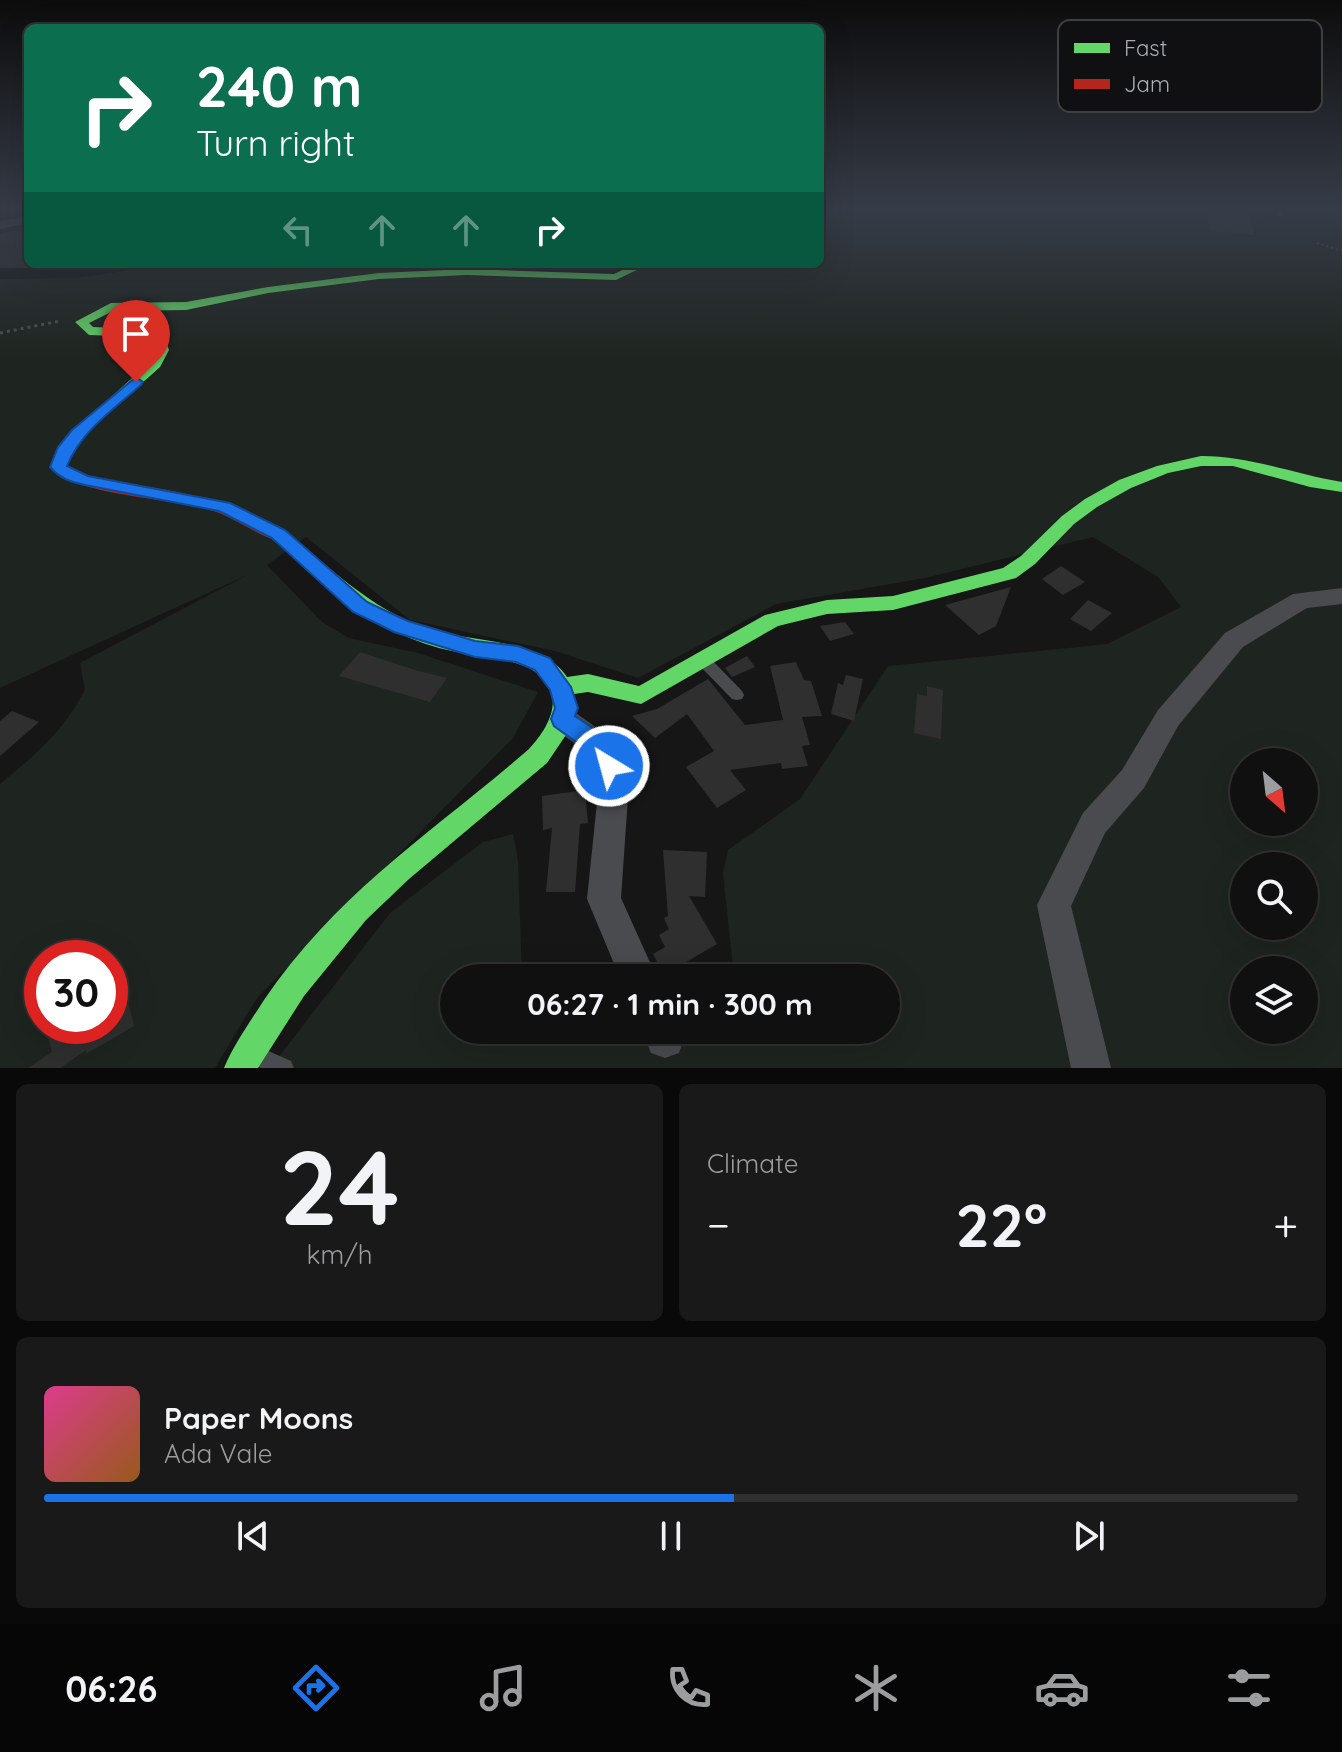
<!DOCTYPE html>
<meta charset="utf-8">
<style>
:root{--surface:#101010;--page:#191919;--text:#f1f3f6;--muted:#9c9d9f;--line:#303030;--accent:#1a73e8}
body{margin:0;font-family:Quicksand,sans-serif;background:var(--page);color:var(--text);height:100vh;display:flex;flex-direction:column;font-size:30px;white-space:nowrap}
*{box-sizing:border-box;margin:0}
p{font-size:26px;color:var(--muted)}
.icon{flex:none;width:44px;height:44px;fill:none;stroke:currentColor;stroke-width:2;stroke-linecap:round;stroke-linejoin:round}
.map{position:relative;height:1068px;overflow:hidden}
.side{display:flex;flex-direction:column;gap:16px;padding:16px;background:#090909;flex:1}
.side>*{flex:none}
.top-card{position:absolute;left:24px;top:24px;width:800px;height:244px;border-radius:12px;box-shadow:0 8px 32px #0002,0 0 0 2px var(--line);background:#0b6e4f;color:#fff;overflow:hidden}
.needle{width:52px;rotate:152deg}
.buttons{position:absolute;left:1230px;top:748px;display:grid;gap:16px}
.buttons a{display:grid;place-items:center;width:88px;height:88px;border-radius:50%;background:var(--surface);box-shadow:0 8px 32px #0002,0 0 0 2px var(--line);font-size:40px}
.speed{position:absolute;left:24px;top:940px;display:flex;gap:16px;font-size:40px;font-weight:700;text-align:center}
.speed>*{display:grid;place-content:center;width:104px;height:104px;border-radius:50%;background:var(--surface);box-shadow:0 8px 32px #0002,0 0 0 2px var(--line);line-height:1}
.speed .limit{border:12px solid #d22;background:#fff;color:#111}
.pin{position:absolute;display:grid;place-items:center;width:68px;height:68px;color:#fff;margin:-82px -34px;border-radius:50% 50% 50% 0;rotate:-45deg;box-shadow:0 0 8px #0007}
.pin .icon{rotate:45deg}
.me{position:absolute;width:88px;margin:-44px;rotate:323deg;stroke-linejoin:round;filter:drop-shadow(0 0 6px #0008)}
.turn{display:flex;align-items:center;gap:28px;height:168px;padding:0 40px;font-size:36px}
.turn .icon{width:104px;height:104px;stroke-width:2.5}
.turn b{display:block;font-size:56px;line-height:68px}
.lanes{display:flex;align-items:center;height:76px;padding:0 40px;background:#0003;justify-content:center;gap:40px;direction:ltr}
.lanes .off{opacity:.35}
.big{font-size:60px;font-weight:700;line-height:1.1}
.side .tile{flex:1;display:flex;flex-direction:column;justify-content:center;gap:12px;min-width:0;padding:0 28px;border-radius:12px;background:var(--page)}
.side .dial{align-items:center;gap:0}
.dial b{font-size:104px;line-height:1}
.song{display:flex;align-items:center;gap:24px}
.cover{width:96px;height:96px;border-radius:12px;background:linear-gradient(135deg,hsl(330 70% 55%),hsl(30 70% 35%))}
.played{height:8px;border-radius:4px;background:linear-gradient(90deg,var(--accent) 55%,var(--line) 55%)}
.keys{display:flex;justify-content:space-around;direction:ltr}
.heat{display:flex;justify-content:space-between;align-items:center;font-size:44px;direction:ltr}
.side .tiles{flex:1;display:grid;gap:16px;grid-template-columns:1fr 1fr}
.tile:last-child{grid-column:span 2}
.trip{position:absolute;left:440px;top:964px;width:460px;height:80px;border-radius:40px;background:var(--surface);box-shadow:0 8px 32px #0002,0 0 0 2px var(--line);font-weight:700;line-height:80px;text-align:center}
.tab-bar{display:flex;height:128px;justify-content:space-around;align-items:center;background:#060606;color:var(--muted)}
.tab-bar .icon{width:56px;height:56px}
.tab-bar .current{color:var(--accent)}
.tab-bar b{font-size:36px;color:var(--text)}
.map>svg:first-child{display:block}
.green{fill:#1e241f;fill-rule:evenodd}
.building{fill:#2f2f30}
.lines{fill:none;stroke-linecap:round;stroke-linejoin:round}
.path-far1{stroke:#4c4d50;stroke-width:2;stroke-dasharray:2 3;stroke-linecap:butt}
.path{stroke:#4c4d50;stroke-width:3;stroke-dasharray:3 4;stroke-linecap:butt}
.lane{fill:#4a4b4e;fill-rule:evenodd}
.street{fill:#4a4b4e;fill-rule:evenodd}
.fast{fill:#63d668;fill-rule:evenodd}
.jam{fill:#b3261e;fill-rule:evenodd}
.route{fill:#1a73e8;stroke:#114b97;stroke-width:2}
.key{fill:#101012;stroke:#3e3f43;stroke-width:2}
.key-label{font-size:22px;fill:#a8adb6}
</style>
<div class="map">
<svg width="1342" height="1068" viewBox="0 0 1342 1068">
<rect width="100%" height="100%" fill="#161616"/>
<path class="green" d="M 820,211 L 1253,211 L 1272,222 L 1282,211 L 1342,211 L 1342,1068 L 270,1068 L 391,912 L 483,842 L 513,834 L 518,860 L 522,978 L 454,978 L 454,1030 L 549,1030 L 561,1044 L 602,1030 L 628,1030 L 657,1043 L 673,1030 L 886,1030 L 886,978 L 717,978 L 733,968 L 723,873 L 728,850 L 800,799 L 888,666 L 1107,644 L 1181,607 L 1158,577 L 1093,537 L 925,578 L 776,604 L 638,678 L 555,651 L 410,620 L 306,537 L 267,565 L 322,622 L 349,638 L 418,653 L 538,692 L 513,738 L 257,998 L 215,1068 L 0,1068 L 0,784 C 37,753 62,733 85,690 L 80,663 L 247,575 L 0,688 L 0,279 L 76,278 L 137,269 L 145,264 L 421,264 L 412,269 L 412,275 L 614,279 L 651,264 L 820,264 ZM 1244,762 L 1304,762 L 1304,822 L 1244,822 ZM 1244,866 L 1304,866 L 1304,926 L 1244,926 ZM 42,958 L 110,958 L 110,1026 L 42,1026 ZM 1244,970 L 1304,970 L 1304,1030 L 1244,1030 Z"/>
<g class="building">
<path d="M 1208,211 L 1249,211 L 1254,235 L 1209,229 Z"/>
<path d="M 28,228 L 28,268 L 0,268 L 0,234 Z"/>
<path d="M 1061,566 L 1085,582 L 1063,595 L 1042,579 Z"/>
<path d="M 1011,587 L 996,626 L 979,635 L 945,605 Z"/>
<path d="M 1088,600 L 1112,613 L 1091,631 L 1070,619 Z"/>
<path d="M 845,622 L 854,634 L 830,641 L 820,626 Z"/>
<path d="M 360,652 L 415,670 L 447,678 L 430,702 L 339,676 Z"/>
<path d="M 747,656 L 755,667 L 732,677 L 725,668 Z"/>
<path d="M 796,662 L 804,680 L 811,681 L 822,716 L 802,717 L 810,745 L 802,746 L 808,766 L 782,769 L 781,763 L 730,770 L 746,790 L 717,808 L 686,767 L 714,751 L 687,714 L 655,738 L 632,716 L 657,709 L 708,679 L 745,725 L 783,720 L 770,666 Z"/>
<path d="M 846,675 L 863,679 L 854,721 L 831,714 L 838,683 L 843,685 Z"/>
<path d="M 927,686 L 943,690 L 941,739 L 914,733 L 917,694 L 927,696 Z"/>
<path d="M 12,711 L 39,722 L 0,756 L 0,721 Z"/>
<path d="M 585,790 L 588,823 L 580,824 L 575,892 L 546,892 L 552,828 L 543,830 L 542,796 Z"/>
<path d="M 663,850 L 707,852 L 705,897 L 689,896 L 717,944 L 664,975 L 653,954 L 665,947 L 659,935 L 669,929 L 664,918 L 668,916 Z"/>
<path d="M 127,996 L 134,1026 L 86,1054 L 86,1050 L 60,1068 L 28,1068 L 52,1052 L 45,1026 L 110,1026 L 110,1005 Z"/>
</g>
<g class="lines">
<path class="path-far1" d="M 1317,243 L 1342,251"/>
<path class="path" d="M 0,333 L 60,321"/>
<g class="lane">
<path d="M 1279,211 L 1285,211 L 1281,216 L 1277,216 Z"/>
<path d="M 704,656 L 709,657 L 742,691 L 744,695 L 742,699 L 737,700 L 732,699 L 699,665 L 697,661 L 699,657 Z"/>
<path d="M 264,1049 L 291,1061 L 294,1068 L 261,1068 L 257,1066 L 254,1059 L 257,1052 Z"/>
</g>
<g class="street">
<path d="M 28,217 L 28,223 L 0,229 L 0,221 Z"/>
<path d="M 1342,588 L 1342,604 L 1307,608 L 1243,647 L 1178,726 L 1144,788 L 1105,833 L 1071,906 L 1111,1068 L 1071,1068 L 1037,905 L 1083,813 L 1122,770 L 1158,710 L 1225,633 L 1293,594 Z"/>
<path d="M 563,707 L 573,711 L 614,740 L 619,749 L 629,783 L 621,898 L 657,978 L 620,978 L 587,899 L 599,783 L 591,756 L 553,727 L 549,719 L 553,711 Z"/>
<path d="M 642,1030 L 681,1030 L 684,1039 L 679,1053 L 665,1058 L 651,1053 Z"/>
</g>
<g class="fast">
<path d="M 635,264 L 649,264 L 616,280 L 467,275 L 379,279 L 268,293 L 186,310 L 113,311 L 89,323 L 93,327 L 146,329 L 164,336 L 169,350 L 160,367 L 112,410 L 107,411 L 100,407 L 150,362 L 157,350 L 154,341 L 144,337 L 89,335 L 75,322 L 111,303 L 186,302 L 268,287 L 379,273 L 467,269 L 614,274 Z"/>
<path d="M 1201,456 C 1251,456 1293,474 1342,482 L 1342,492 L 1310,487 L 1233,466 L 1201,466 L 1168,473 L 1131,488 L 1097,507 L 1074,524 L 1035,564 L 1016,578 L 893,610 L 827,614 L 778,626 L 641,704 L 588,692 L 574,694 L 573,718 L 568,732 L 547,763 L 409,879 L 366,920 L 304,996 L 258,1068 L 224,1068 C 234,1044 250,1022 264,1000 C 339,890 432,833 529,749 C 545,732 562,705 547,683 C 528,655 470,657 439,648 C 363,626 331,587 272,539 L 269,535 L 272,531 L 284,531 C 330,567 369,608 426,628 C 468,643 541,637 567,677 L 588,674 L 639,686 L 765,615 L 827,600 L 893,596 L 1003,568 L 1021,556 L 1062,516 L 1085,499 L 1119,480 L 1157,466 Z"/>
</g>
<path class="jam" d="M 107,403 L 114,407 L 73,449 L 67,465 C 93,482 126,483 156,488 C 202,496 245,507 284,531 L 287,535 L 284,539 C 278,541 278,542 272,539 C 249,530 232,516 205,508 C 166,498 75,495 50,467 L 60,444 L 102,404 Z"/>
</g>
<linearGradient id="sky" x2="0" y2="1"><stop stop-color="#0c0c0c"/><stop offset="0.58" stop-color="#363c47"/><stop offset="1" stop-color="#363c47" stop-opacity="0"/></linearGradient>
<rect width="1342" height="361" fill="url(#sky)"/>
<path class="route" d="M 136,377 L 143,382 L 141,385 C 114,409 81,431 67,466 L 88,476 L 230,503 L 285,530 L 367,602 L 388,612 L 408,621 L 475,641 L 518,646 L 550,658 L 571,687 L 578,708 L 575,716 L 613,742 L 621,766 L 618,774 L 609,777 L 601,774 L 594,755 L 554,726 L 551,719 L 555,708 L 550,690 L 535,670 L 516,662 L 475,657 L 394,632 L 374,622 L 353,612 L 272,538 L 219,511 L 85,485 C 71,482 59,478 50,467 L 58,447 L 72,430 Z"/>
<rect x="1058" y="20" width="264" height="92" rx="12" class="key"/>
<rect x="1074" y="43" width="36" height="10" fill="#63d668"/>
<rect x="1074" y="79" width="36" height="10" fill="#b3261e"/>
<g class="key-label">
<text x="1124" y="56">Fast</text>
<text x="1124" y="92">Jam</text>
</g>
</svg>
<div class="buttons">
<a><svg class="needle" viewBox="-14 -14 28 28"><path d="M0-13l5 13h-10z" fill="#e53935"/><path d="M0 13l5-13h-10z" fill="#9c9d9f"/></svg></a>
<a><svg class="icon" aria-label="search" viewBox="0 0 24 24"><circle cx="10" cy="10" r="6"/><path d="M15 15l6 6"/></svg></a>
<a><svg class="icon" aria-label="layers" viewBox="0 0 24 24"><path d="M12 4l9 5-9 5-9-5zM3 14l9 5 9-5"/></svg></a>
</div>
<div class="speed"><div class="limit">30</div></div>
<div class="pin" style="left:136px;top:382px;background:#d93025"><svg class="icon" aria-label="arrive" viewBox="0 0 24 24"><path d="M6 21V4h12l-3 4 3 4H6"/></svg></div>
<svg class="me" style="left:609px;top:766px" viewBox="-20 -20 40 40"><circle r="17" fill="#1a73e8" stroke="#fff" stroke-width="3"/><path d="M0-11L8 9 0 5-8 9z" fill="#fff"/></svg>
<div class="trip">06:27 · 1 min · 300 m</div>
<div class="top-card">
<div class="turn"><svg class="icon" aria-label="right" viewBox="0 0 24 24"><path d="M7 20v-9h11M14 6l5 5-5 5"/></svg><div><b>240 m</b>Turn right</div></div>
<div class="lanes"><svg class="icon off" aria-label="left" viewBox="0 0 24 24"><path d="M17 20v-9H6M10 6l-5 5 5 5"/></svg><svg class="icon off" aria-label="ahead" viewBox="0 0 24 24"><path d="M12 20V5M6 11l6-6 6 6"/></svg><svg class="icon off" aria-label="ahead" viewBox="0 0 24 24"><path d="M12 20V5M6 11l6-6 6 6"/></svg><svg class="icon" aria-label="right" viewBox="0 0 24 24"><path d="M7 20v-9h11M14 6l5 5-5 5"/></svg></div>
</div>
</div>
<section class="side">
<div class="tiles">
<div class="tile dial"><b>24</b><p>km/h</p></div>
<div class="tile"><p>Climate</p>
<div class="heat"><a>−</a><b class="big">22°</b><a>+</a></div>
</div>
<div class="tile">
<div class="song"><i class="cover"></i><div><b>Paper Moons</b><p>Ada Vale</p></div></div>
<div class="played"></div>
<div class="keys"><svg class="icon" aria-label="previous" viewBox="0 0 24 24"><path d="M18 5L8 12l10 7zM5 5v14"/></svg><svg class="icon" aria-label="pause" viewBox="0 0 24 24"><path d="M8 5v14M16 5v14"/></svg><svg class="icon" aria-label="next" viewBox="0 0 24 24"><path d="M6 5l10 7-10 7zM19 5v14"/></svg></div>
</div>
</div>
</section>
<nav class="tab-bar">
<b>06:26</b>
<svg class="icon current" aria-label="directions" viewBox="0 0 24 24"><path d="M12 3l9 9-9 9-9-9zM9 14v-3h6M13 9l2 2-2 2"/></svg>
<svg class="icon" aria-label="music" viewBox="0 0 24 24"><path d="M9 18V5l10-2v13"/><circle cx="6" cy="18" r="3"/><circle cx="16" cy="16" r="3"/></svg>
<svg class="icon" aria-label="phone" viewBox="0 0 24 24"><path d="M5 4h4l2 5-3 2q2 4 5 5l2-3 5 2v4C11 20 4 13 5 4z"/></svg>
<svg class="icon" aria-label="climate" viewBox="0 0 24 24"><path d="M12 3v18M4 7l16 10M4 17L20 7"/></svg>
<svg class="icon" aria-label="car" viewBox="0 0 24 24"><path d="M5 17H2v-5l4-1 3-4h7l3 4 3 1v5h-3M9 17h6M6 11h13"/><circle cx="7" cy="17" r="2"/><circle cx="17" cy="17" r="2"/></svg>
<svg class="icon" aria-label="filters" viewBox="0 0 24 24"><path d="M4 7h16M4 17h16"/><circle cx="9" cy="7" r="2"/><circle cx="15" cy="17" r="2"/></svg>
</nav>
